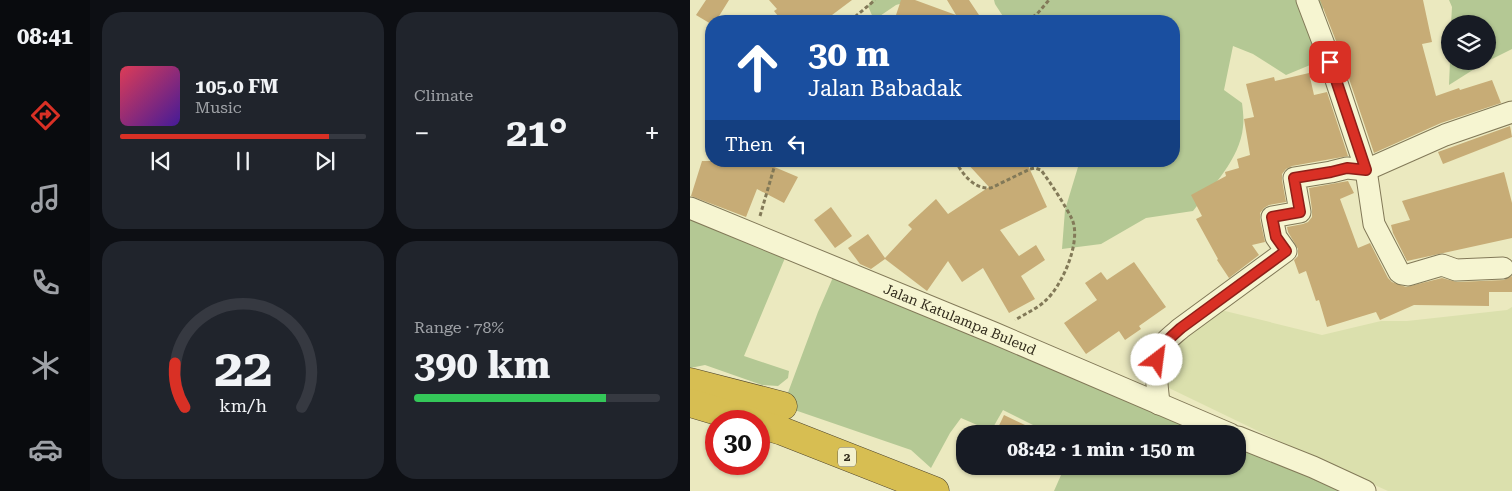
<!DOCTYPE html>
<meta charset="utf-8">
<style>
:root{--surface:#171b24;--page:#20242c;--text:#f1f3f6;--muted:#9ea1a6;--line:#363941;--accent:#d93025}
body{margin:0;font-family:"Roboto Serif",serif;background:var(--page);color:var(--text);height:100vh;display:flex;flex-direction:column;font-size:19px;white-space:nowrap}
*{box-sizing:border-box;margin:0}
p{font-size:16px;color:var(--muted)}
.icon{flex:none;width:28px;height:28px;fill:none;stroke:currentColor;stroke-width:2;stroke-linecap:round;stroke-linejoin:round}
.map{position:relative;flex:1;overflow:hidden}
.side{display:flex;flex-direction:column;gap:12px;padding:12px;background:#0d0f14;width:600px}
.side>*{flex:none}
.banner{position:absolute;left:15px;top:15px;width:475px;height:152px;border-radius:20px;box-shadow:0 1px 4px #0004;background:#1a4fa0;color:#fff;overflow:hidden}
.fabs{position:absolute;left:751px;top:15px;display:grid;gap:10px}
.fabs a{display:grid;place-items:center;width:55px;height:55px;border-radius:50%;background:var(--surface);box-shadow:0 1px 4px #0004;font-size:25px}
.speed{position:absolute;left:15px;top:410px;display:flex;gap:10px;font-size:25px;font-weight:700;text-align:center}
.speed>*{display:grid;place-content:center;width:65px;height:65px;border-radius:50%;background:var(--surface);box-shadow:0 1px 4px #0004;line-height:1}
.speed .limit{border:8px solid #d22;background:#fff;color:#111}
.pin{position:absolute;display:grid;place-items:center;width:42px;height:42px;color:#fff;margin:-21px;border-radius:10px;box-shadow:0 2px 8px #0006}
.me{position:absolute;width:55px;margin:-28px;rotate:30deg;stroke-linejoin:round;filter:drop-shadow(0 0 4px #0008)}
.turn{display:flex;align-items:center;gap:18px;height:105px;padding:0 20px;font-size:22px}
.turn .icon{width:65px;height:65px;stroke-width:2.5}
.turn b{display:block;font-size:35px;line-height:42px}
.then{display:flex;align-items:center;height:48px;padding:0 20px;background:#0003;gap:10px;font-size:19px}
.big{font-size:38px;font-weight:700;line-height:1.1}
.side .tile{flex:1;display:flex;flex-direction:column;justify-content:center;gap:8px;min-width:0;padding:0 18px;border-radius:20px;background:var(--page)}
.side .dial{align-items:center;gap:0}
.dial svg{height:130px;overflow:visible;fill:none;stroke:var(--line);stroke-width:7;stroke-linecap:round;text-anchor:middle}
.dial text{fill:var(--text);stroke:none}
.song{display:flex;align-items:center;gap:15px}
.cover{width:60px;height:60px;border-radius:8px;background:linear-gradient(135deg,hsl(350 70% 55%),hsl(260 70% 35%))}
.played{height:5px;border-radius:2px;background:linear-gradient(90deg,var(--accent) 85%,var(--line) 85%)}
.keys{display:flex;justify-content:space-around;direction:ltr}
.heat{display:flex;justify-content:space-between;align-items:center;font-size:28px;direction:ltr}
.charge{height:8px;border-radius:4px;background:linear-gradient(90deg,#34c759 78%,var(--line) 0)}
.side .tiles{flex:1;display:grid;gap:12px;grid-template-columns:repeat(2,1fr)}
.trip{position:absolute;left:266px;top:425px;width:290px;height:50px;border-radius:20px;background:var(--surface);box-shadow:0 1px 4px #0004;font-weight:700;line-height:50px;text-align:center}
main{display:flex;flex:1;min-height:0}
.tabs{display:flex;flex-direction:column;width:90px;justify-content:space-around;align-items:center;background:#090b0e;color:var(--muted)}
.tabs .icon{width:35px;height:35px}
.tabs .active{color:var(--accent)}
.tabs b{font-size:22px;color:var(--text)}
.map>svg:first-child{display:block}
.farmland{fill:#dbe0ad}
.green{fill:#b4c894}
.building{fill:#c7ac76}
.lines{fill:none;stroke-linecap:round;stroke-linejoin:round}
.minor-casing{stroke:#827958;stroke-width:23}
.highway-casing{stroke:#50462d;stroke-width:29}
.path{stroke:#827958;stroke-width:3;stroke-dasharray:4 2.5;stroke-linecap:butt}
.minor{stroke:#f6f5d1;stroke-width:21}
.highway{stroke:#d7be52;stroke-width:28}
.route-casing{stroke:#8d1f18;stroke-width:12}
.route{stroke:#d93025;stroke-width:9}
.labels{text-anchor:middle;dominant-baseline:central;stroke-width:5;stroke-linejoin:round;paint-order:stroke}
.shield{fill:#f3f1ce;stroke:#6c6751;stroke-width:1}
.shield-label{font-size:12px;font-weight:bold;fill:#322c1c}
.street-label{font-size:14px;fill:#322c1c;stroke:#f3f1ce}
</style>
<main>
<nav class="tabs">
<b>08:41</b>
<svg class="icon active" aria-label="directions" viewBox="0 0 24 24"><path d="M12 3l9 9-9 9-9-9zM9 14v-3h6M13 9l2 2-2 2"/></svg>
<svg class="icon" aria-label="music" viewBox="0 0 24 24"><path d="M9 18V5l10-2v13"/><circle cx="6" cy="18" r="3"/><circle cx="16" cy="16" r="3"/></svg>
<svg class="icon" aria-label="phone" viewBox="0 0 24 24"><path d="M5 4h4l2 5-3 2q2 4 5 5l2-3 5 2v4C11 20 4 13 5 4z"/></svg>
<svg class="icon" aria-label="climate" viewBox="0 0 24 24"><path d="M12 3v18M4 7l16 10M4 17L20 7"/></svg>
<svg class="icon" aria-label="car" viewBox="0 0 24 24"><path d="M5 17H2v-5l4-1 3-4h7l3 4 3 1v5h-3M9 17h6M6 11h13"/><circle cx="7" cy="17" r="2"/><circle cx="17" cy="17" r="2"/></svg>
</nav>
<section class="side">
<div class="tiles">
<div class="tile">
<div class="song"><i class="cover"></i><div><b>105.0 FM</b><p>Music</p></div></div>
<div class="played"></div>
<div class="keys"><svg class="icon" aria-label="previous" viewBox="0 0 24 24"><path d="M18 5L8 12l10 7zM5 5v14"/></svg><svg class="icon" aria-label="pause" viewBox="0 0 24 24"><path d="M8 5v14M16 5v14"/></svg><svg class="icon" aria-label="next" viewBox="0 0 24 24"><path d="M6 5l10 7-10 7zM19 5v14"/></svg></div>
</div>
<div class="tile"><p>Climate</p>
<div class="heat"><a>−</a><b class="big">21°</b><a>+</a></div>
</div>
<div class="tile dial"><svg viewBox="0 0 100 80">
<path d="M14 69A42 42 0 1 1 86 69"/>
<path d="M14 69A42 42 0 0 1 8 42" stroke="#d93025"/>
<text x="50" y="56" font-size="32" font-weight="700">22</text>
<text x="50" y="72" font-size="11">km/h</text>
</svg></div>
<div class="tile"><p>Range · 78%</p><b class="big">390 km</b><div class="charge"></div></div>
</div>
</section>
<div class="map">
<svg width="822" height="491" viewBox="0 0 822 491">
<rect width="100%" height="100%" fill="#ebe9bf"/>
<path class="farmland" d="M 822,307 L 822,491 L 698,491 L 620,456 L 452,375 L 531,310 L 632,335 L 691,321 L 717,321 L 817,310 Z"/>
<g class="green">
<path d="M 182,0 L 223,0 L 206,5 L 184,20 L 178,6 Z"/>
<path d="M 304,0 L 636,0 L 633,8 L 628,60 L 625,63 L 596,75 L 563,54 L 543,46 L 534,90 L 552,103 C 553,111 554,119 553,127 C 550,159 522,187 503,211 L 456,218 L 411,244 L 372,249 L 375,210 L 388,167 L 387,161 L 484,161 L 484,21 L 316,21 L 305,4 Z"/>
<path d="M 759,0 L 822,0 L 822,49 L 798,61 L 798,24 L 761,24 L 762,7 Z"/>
<path d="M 760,61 L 797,61 L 759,85 Z"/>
<path d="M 0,206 L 100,246 L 54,356 L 99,371 L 98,378 L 88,386 L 72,385 L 15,365 L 0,368 Z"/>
<path d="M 147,268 L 542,434 L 361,434 L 313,410 L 301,431 L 271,418 L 260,433 L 241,468 L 221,450 L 93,406 L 128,312 Z"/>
<path d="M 548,436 L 675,491 L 364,491 L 375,466 L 548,466 Z"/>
</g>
<g class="building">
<path d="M 16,0 L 39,0 L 26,21 L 21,21 L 21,24 L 6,15 Z"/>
<path d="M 79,0 L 162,0 L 134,21 L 92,21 L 84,11 L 87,9 Z"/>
<path d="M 211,0 L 225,0 L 266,15 L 257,0 L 279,0 L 293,21 L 204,21 Z"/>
<path d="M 630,0 L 733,0 L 742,42 L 732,44 L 746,96 L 769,88 L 770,90 L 802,80 L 811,103 L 751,123 L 684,153 L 648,46 Z"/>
<path d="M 619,73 L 624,95 L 637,92 L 658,156 L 602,166 L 596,169 L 592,174 L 592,180 L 596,202 L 579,205 L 574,208 L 570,213 L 570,219 L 575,242 L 562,245 L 569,255 L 539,278 L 527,260 L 528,259 L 506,219 L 512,216 L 501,195 L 536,176 L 535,172 L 549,168 L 547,159 L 560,155 L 554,119 L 564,117 L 556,84 L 584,77 L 585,81 Z"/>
<path d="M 820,126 L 822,137 L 753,164 L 748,152 Z"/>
<path d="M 12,161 L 70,161 L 108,177 L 94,203 L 67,189 L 56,217 L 1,196 Z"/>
<path d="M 275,161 L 336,161 L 357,207 L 310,230 L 329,256 L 346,245 L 355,260 L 331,276 L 345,299 L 319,313 L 293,268 L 272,282 L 258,261 L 237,291 L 195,259 L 181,269 L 170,264 L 158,248 L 178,234 L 195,258 L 222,229 L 218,225 L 246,199 L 258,214 L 299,187 Z"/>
<path d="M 814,172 L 822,203 L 822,238 L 717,261 L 703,233 L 701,225 L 720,220 L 712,201 Z"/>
<path d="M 658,181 L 664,193 L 650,199 L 668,248 L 680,243 L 698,278 L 702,282 L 716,287 L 752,278 L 767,282 L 814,280 L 822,276 L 822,292 L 799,292 L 799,306 L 724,305 L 690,320 L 686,312 L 637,327 L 629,300 L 626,301 L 616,271 L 609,274 L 604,260 L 608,256 L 608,249 L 598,232 L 597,227 L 613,224 L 618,222 L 622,217 L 622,210 L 619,188 Z"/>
<path d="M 141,207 L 162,236 L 145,248 L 124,220 Z"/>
<path d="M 444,262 L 476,307 L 449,326 L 451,329 L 435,340 L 429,331 L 396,354 L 374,323 L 407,300 L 395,283 L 411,272 L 417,280 Z"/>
<path d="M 314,415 L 354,434 L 305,434 Z"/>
</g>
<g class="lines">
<defs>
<g id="minor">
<path d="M 617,0 L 636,50 L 676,170 L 684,224 L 709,272 L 712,274 L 718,275 L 752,265 L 766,270 L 813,268"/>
<path d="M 676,170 L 755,135 L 822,112"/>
<path id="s1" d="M 0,208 L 304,333 L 540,434"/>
<path d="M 469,404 C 468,390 463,364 469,351 C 473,342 483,335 491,328 L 596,251 L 586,237 L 582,217 L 610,212 L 604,178 L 641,172 L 657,168 L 676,170"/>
<path d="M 548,437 L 623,467 L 675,491"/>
</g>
<g id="highway">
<path d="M 0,382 L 93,406"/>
<path d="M 0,403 L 61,421"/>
<path d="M 69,424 L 92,431 L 245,491"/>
</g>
</defs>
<use href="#minor" class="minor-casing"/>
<use href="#highway" class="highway-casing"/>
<g class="path">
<path d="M 160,21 L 185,0"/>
<path d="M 337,21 L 347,14 L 359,0"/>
<path d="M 265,161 C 274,175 283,189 301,188 L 340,169 L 345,168 L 351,170 C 360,182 375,205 382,219 C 392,241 372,287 354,302 C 346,309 335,314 325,320"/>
<path d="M 70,216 L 86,161"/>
</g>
<use href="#minor" class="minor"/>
<use href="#highway" class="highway"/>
</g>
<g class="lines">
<defs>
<path id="route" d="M 467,360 C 470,345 480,338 491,328 L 596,251 L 586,237 L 582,217 L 610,212 L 604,178 L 641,172 L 657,168 L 676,170 L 640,62"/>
</defs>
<use href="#route" class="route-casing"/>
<use href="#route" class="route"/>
</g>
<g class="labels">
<rect class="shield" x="148" y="447.5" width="18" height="19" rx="4"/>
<g class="shield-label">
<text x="157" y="457">2</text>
</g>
<g class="street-label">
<text stroke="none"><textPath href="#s1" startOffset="292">Jalan Katulampa Buleud</textPath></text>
</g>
</g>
</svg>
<div class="fabs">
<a><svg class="icon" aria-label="layers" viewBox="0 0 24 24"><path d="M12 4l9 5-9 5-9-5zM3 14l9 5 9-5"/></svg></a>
</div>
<div class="speed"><div class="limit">30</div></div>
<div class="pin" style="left:640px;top:62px;background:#d93025"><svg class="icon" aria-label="arrive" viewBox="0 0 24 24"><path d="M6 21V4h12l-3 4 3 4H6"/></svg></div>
<svg class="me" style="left:467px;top:360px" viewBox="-20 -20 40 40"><circle r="19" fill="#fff"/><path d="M0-13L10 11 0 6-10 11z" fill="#d93025"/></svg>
<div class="trip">08:42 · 1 min · 150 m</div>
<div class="banner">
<div class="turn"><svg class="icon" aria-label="ahead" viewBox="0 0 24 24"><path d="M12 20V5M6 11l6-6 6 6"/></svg><div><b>30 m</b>Jalan Babadak</div></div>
<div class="then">Then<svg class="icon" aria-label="left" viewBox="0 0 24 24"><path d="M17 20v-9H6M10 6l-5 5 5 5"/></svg></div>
</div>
</div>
</main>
